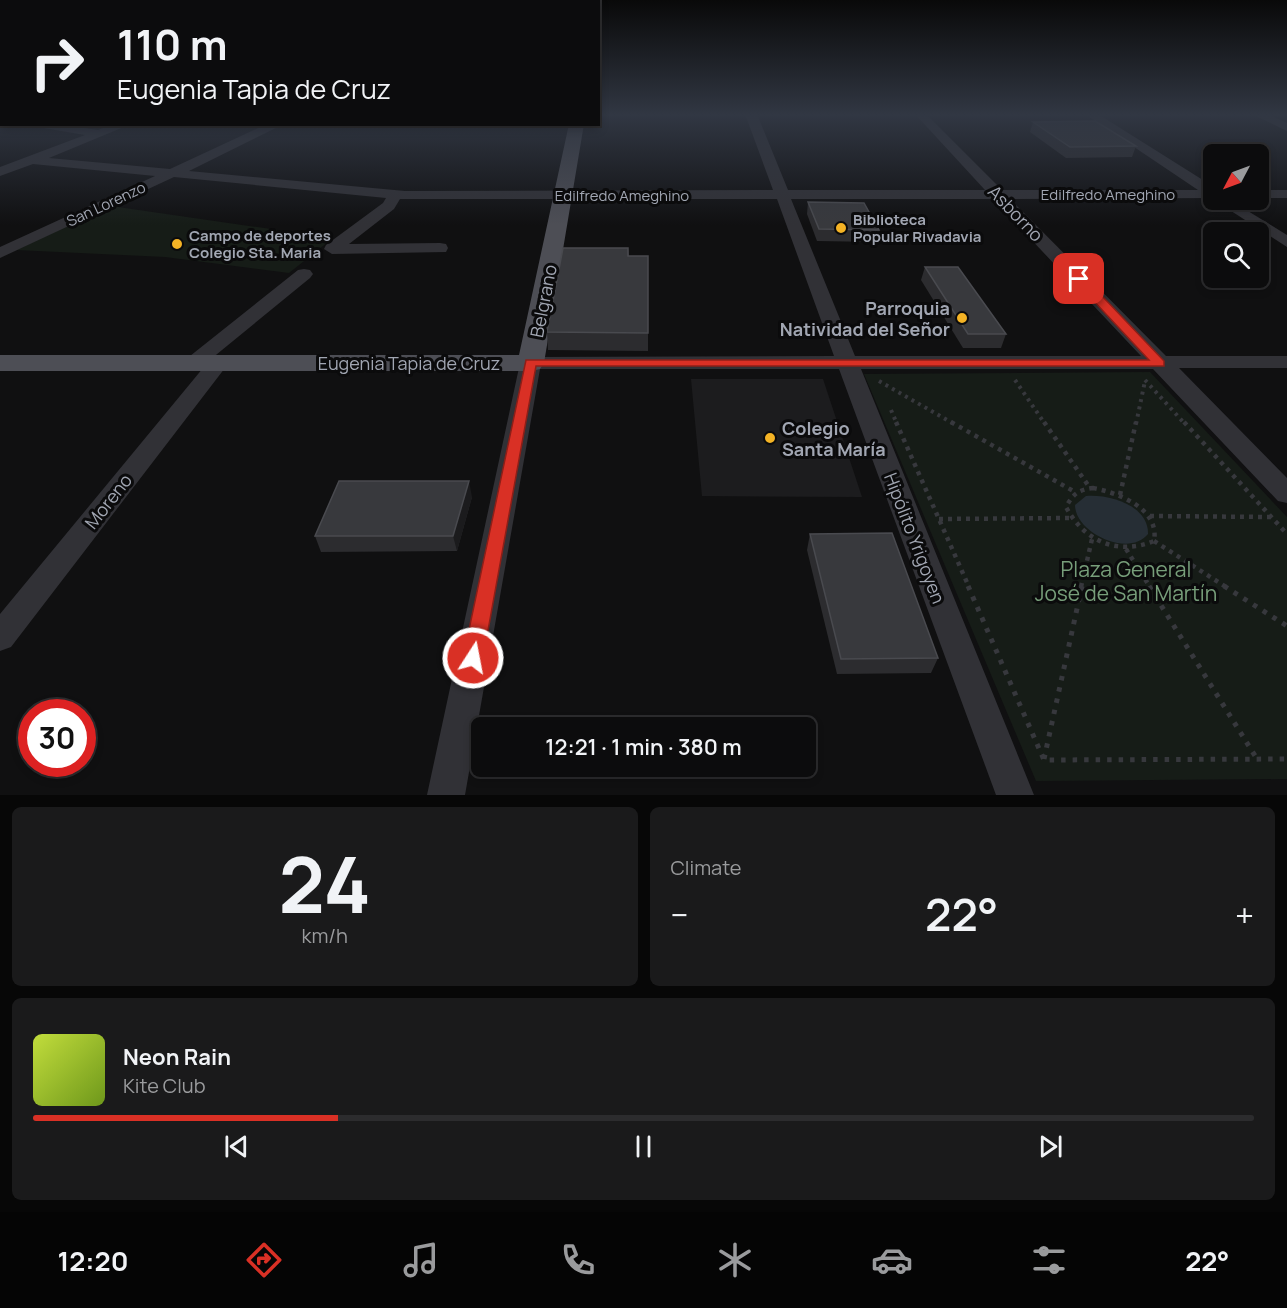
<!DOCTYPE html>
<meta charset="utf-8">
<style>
:root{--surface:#0c0c0d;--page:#1a1a1b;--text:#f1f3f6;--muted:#9a9b9d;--line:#2c2c2e;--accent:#d93025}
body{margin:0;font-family:Manrope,sans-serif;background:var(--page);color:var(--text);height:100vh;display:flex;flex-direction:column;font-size:22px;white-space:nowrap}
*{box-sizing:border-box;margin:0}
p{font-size:20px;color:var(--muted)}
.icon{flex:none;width:33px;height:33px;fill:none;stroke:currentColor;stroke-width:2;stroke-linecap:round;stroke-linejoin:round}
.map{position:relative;height:795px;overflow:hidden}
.panel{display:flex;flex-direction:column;gap:12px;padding:12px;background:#070707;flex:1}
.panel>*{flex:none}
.banner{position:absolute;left:0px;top:0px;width:600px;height:126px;box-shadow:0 3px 9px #0003,0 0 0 2px var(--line);background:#0c0c0d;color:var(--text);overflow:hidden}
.needle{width:39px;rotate:229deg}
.controls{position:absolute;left:1203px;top:144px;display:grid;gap:12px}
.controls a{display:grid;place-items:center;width:66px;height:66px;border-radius:9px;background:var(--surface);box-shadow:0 3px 9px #0003,0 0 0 2px var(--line);font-size:30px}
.speed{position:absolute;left:18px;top:699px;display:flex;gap:12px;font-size:30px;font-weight:700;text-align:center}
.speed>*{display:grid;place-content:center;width:78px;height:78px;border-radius:50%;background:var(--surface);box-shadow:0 3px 9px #0003,0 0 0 2px var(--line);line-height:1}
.speed .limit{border:9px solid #d22;background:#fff;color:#111}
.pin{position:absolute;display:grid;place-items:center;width:51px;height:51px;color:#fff;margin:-26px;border-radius:12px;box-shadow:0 3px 9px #0006}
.me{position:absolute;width:66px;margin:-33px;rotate:11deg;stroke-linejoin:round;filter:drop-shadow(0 0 4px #0008)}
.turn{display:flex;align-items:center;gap:21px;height:126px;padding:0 18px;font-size:27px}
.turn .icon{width:78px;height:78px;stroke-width:2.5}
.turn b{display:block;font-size:42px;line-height:51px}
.big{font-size:45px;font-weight:600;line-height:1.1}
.panel .widget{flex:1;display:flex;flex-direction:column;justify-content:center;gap:9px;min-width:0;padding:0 21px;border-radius:9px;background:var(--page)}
.panel .dial{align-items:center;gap:0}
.dial b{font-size:78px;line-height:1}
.song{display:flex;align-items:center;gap:18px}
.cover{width:72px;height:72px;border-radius:9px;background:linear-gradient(135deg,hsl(70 70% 55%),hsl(80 70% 35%))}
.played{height:6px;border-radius:3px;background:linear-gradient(90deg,var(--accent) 25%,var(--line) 25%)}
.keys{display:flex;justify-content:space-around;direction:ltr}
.heat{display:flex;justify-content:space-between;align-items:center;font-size:33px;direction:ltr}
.panel .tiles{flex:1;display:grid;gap:12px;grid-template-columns:1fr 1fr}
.widget:last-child{grid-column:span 2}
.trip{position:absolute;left:471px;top:717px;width:345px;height:60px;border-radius:9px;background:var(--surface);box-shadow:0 3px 9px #0003,0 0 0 2px var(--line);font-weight:600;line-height:60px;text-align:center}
.menu{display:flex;height:96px;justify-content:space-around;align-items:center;background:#050505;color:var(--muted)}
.menu .icon{width:42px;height:42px}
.menu .selected{color:var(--accent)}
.menu b{font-size:27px;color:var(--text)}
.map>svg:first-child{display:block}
.built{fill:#1c1c1e}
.green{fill:#161c17}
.water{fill:#262e35}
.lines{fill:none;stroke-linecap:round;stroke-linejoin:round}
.path-far2{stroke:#37383d;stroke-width:4;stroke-dasharray:3 4.5;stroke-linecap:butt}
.path-far1{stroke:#37383d;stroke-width:4.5;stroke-dasharray:4 5;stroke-linecap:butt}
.path{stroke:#37383d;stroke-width:5;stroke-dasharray:4.5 7;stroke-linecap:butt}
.minor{fill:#313136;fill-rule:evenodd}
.major{fill:#4d4e55;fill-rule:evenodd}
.wall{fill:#2c2c2f}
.shaded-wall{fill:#1b1b1d}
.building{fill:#38393d;stroke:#494a4f;stroke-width:1.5}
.route{fill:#d93025;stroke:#8d1f18;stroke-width:1.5}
.poi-dot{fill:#f4b325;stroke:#0b0b0c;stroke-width:2}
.labels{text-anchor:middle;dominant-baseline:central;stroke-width:6;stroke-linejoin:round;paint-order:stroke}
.far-street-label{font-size:15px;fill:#a1a6b2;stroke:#0b0b0c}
.far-poi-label{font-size:15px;font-weight:bold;fill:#a1a6b2;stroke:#0b0b0c;text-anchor:start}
.street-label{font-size:18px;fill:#a1a6b2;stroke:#0b0b0c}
.poi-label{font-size:18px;font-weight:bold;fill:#a1a6b2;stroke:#0b0b0c;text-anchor:end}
.near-park-label{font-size:21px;fill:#779e7a;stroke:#0b0b0c}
</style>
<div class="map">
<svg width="1287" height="795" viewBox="0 0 1287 795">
<rect width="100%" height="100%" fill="#101011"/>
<path class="built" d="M 691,379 L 823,379 L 862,497 L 702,496 Z"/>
<g class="green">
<path d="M 111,206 L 333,238 L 289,273 L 165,257 L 16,250 Z"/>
<path d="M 1150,372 L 1287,517 L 1287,779 L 1036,781 L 864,374 Z"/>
</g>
<path class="water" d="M 1086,496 C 1110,494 1149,506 1148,534 C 1129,558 1075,533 1075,505 Z"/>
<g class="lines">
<g class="path-far2">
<path d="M 1015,380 L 1045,424"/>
<path d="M 1145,380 L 1185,424"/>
<path d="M 879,381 L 954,424"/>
<path d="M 891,410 L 897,424"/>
<path d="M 1136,424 L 1145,381"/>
</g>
<g class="path-far1">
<path d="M 896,422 L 969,587"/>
<path d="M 951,422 L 1075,492"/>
<path d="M 1044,422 L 1090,488"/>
<path d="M 1184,422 L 1287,534"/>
<path d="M 1093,488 C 1119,493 1160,509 1154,541 C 1117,556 1084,541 1066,507 C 1073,494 1078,490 1093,488 Z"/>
<path d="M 1120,495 L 1136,422"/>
<path d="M 1150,516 L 1271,517"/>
<path d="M 939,519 L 1070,518"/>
<path d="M 1154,541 L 1226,587"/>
<path d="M 1126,549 L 1150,587"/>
<path d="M 1081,587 L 1092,539"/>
</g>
<g class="path">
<path d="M 968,586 L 1044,760 L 1287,759"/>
<path d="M 1149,586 L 1257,759"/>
<path d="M 1224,586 L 1287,626"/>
<path d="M 1044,759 L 1082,586"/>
</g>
<g class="minor">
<path d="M 745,114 L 757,114 L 788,190 L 985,190 L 915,114 L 926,114 L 1002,190 L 1198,190 L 1085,114 L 1098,114 L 1214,187 L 1214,198 L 1010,199 L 1166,356 L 1287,356 L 1287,368 L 1179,368 L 1287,478 L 1287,503 L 1278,501 L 1153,369 L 861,369 L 1034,795 L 996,795 L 839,369 L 540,369 L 465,795 L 427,795 L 520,363 L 524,359 L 531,357 L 834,356 L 777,199 L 400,199 L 394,209 L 349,244 L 440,243 L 446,244 L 448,248 L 446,252 L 332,254 L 324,249 L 326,245 L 383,203 L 386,198 L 174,177 L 0,258 L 0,247 L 155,176 L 33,164 L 0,176 L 0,167 L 85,135 L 20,124 L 58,124 L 98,130 L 113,124 L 131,124 L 49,158 L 170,169 L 267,124 L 284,124 L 189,171 L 405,191 L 773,190 ZM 791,199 L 993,199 L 1141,356 L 855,356 Z"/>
<path d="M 1252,114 L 1267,114 L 1287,123 L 1287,131 Z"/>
<path d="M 0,117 L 2,124 L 6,124 L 0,125 Z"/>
<rect x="1258" y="190" width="29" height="8"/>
<path d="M 1214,200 L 1230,200 L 1287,235 L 1287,247 Z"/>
<path d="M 304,269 L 310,270 L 313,274 L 310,278 L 211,359 L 224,360 L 228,364 L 11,647 L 0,651 L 0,614 L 208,362 L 192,370 L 185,368 L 181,364 L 185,360 L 298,270 Z"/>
</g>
<path class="major" d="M 569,124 L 584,124 L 544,363 L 540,369 L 531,371 L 0,371 L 0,355 L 519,355 Z"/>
</g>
<g class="wall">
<path d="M 1033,122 L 1136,146 L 1132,157 L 1066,158 L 1030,132 Z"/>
<path d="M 808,202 L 879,230 L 876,242 L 817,241 L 807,214 Z"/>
<path d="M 628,248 L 629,256 L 648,256 L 648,351 L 548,350 L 547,332 Z"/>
<path d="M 925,267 L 1006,334 L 1001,348 L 963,348 L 921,280 Z"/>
<path d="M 472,497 L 457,551 L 321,552 L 315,536 Z"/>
<path d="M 810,534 L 938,658 L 931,673 L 837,674 L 807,550 Z"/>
</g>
<path class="shaded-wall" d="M 469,481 L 472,497 L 457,551 L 453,536 Z"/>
<g class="building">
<path d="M 1095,121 L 1136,146 L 1070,147 L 1033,122 Z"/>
<path d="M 808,202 L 864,203 L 879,230 L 819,229 Z"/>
<path d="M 563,248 L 628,248 L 628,256 L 648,256 L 648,333 L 547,332 Z"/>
<path d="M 925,267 L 958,267 L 1006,334 L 968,334 Z"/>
<path d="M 339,481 L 469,481 L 453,536 L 315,536 Z"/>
<path d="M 892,533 L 938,658 L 841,659 L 810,534 Z"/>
</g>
<linearGradient id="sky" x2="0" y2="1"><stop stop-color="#090909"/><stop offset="0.51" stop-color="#313743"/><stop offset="1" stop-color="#313743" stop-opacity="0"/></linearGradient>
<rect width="1287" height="225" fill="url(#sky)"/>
<path class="route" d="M 1075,276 L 1083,276 L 1164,361 L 1164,366 L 536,366 L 483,658 L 480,665 L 473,667 L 466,665 L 463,658 L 526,360 L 1149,360 L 1075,281 Z"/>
<g class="poi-dot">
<circle cx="841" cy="228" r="6"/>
<circle cx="177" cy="244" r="6"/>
<circle cx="962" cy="318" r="6"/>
<circle cx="770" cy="438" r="6"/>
</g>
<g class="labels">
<g class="far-street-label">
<text x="1108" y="194">Edilfredo Ameghino</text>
<text x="622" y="195">Edilfredo Ameghino</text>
<text transform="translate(106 204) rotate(-25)">San Lorenzo</text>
</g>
<g class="far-poi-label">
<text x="853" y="219">Biblioteca<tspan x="853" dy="17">Popular Rivadavia</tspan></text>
<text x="189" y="235">Campo de deportes<tspan x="189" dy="17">Colegio Sta. Maria</tspan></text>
</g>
<g class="street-label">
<text transform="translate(1016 213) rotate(46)">Asborno</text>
<text transform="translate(543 301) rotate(-79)">Belgrano</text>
<text x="409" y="363">Eugenia Tapia de Cruz</text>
<text transform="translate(108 501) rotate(-52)">Moreno</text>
<text transform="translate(915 538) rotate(69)">Hipólito Yrigoyen</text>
</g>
<g class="poi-label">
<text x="950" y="308">Parroquia<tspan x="950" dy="21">Natividad del Señor</tspan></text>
<text x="782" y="428" text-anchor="start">Colegio<tspan x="782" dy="21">Santa María</tspan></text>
</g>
<g class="near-park-label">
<text x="1126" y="569">Plaza General<tspan x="1126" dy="24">José de San Martín</tspan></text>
</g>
</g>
</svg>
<div class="controls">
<a><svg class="needle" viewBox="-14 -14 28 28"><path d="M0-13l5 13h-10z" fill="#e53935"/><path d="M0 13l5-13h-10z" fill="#9a9b9d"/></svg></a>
<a><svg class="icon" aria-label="search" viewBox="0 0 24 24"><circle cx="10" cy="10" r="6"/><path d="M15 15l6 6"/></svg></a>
</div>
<div class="speed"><div class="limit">30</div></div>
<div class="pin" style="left:1079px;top:279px;background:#d93025"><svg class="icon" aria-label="arrive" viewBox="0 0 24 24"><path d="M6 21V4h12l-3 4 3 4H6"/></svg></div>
<svg class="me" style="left:473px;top:658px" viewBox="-20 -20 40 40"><circle r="17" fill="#d93025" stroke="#fff" stroke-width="3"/><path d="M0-11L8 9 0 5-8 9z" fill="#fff"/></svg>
<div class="trip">12:21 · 1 min · 380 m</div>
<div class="banner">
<div class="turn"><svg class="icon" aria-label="right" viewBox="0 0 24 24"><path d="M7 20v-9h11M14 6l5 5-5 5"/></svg><div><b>110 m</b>Eugenia Tapia de Cruz</div></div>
</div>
</div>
<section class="panel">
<div class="tiles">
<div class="widget dial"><b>24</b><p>km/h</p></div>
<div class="widget"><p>Climate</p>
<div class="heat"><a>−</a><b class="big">22°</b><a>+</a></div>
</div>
<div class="widget">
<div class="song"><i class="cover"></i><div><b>Neon Rain</b><p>Kite Club</p></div></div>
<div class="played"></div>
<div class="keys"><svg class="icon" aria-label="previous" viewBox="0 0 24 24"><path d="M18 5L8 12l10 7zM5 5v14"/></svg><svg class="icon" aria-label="pause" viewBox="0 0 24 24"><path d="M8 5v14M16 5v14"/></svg><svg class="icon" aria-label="next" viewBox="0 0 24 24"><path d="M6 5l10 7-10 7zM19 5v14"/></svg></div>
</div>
</div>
</section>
<nav class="menu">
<b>12:20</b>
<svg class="icon selected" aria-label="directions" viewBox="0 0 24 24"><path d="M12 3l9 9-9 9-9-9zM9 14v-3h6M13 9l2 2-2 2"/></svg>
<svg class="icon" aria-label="music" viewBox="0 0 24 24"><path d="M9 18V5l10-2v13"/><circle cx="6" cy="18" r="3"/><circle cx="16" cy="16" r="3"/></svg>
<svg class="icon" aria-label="phone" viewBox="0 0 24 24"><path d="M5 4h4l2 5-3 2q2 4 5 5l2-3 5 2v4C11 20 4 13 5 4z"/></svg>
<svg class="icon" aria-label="climate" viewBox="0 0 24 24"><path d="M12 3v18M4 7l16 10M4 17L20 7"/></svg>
<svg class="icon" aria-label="car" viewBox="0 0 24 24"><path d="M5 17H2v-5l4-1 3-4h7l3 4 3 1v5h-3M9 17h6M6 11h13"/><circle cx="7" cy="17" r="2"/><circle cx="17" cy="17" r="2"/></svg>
<svg class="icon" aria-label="filters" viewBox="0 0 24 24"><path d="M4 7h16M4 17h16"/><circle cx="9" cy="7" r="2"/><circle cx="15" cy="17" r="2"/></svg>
<b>22°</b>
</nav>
